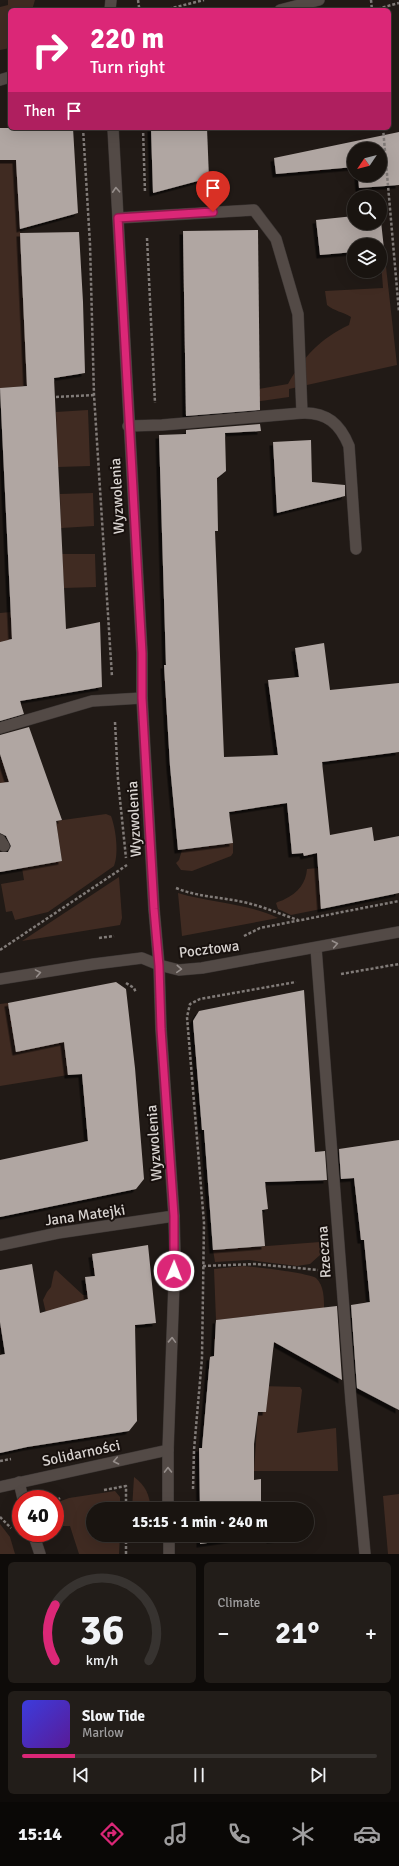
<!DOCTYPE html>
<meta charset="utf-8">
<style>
:root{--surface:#191410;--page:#221d19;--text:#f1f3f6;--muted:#9f9e9f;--line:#373330;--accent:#db2777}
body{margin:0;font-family:Signika,sans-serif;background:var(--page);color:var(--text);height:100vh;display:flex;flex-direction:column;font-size:15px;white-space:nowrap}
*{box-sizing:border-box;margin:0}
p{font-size:13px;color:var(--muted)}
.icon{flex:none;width:22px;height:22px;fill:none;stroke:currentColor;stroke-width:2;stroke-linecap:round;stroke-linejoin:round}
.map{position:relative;height:1554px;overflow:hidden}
.sheet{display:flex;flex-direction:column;gap:8px;padding:8px;background:#0e0b09;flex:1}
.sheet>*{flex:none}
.guide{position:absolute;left:8px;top:8px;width:383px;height:122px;border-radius:6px;box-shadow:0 4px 16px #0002,0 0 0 1px var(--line);background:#db2777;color:#fff;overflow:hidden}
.needle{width:26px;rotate:235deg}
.controls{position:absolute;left:347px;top:142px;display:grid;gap:8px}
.controls a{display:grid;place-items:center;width:40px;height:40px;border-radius:50%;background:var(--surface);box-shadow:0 4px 16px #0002,0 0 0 1px var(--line);font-size:20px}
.speed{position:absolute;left:12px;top:1490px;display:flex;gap:8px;font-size:20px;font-weight:700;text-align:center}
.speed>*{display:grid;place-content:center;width:52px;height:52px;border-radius:50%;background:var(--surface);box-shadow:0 4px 16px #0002,0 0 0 1px var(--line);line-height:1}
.speed .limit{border:6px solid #d22;background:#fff;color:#111}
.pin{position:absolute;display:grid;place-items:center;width:34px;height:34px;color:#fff;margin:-41px -17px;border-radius:50% 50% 50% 0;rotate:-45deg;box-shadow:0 0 4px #0007}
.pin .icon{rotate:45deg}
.me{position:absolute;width:44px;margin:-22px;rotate:1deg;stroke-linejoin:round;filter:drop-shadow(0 0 3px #0008)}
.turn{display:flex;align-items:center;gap:14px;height:84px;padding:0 16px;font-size:18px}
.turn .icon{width:52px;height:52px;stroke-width:2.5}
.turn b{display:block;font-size:28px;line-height:34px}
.then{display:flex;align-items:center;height:38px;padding:0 16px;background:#0003;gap:8px;font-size:15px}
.big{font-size:30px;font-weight:700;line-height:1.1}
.sheet .tile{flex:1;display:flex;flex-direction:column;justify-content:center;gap:6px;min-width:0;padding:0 14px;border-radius:6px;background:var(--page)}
.sheet .dial{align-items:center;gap:0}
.dial svg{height:104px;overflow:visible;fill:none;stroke:var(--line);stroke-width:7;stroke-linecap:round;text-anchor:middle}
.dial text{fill:var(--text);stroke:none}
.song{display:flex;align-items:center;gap:12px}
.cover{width:48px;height:48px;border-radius:6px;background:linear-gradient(135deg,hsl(240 70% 55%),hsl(270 70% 35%))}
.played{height:4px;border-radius:2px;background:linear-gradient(90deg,var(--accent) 15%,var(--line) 15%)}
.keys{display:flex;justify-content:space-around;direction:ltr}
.heat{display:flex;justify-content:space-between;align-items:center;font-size:22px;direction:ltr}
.sheet .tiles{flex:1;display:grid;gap:8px;grid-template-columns:1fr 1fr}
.tile:last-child{grid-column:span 2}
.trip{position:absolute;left:86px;top:1502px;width:228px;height:40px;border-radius:20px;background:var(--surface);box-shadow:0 4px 16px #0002,0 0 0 1px var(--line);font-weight:700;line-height:40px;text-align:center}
.menu{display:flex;height:64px;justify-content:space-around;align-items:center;background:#0a0806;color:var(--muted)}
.menu .icon{width:28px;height:28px}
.menu .selected{color:var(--accent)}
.menu b{font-size:18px;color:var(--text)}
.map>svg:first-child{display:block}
.green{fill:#402b22}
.building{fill:#b0a6a2;filter:url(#shadow)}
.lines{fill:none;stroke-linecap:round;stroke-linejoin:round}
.service-casing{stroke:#3c3634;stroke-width:12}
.minor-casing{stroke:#3c3634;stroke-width:12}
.tertiary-casing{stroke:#3c3634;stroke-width:12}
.path{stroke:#817b78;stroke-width:2.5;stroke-dasharray:3 2;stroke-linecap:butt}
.service{stroke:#534a46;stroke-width:11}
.minor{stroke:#534a46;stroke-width:11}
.tertiary{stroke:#534a46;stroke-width:11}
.oneway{stroke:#968e8b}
.route-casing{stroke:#8e194d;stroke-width:10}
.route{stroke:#db2777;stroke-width:7}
.labels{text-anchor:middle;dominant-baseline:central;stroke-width:4;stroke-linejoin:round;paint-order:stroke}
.street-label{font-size:15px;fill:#d8d3d0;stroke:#18110e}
</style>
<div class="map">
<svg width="399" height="1554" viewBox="0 0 399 1554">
<defs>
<filter id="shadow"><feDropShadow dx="-3.5" dy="3.5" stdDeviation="0" flood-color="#0009"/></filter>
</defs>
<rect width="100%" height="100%" fill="#211a16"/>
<g class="green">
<path d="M 8,0 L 35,0 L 32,10 L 10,10 L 10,48 L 0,50 L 0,7 L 8,5 Z"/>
<path d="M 0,160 L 17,160 L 27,382 L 27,386 L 0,388 Z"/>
<path d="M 380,249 L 384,249 L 397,365 L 289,389 L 289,397 L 193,411 L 192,400 L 288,384 C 303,357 321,338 349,325 L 351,317 C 343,312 334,311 327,305 L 325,291 L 383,288 Z"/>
<path d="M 88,410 L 90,466 L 58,467 L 56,412 Z"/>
<path d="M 93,493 L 94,526 L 61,528 L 60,494 Z"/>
<path d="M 62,554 L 95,554 L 96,587 L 64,588 Z"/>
<path d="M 11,612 L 12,639 L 0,642 L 0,613 Z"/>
<path d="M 0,754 L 8,778 L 12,783 L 0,817 Z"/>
<path d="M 106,814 L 111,816 C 116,829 119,854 114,866 L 48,912 L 15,920 L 12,911 L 6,912 L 1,884 L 24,880 L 22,868 L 62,861 L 56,821 Z"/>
<path d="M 233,843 L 233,853 L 231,856 L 192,871 L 181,870 L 176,863 L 179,860 L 182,850 Z"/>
<path d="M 318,868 L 321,909 L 291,915 L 278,909 L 276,903 C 279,901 282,901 285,899 C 298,893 306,883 307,869 Z"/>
<path d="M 119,877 L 122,918 L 120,925 L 22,941 Z"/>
<path d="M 178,893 C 211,903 246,903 278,918 L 182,936 Z"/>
<path d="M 8,1003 L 16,1052 L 63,1034 L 68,1075 L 0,1086 L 0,1004 Z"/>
<path d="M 320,1242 L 320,1255 L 310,1264 L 297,1266 L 249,1260 L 215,1262 L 213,1250 Z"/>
<path d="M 243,1266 C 255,1267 309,1273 316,1278 C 324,1285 324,1299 324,1308 L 216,1320 L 214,1269 Z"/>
<path d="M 56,1270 L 83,1295 L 97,1295 L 50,1330 L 43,1300 L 47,1292 L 51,1287 L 54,1272 Z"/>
<path d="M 260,1386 L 300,1387 L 302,1390 L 297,1433 L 336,1428 L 338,1471 L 254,1471 L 258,1412 L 266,1412 L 268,1392 Z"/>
<path d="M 134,1477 C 146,1486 149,1494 151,1509 L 132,1509 Z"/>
<path d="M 115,1491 L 120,1497 L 120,1509 L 93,1509 L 93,1535 L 120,1535 L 119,1554 L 79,1554 L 70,1526 L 55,1526 L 55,1508 L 61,1501 L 69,1498 Z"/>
<path d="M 399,1494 L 399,1554 L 388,1554 L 383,1496 Z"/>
<path d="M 0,1524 L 10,1537 L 15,1554 L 0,1554 Z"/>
</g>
<g class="building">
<path d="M 0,128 L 73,128 L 78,213 L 20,229 L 16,160 L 0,160 Z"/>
<path d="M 151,128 L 207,128 L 209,178 L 153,193 Z"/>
<path d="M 399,132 L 399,185 L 359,188 L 358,175 L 380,175 L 380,149 L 354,149 L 354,167 L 276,174 L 274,158 Z"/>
<path d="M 380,212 L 384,249 L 380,249 L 380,245 L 354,245 L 354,252 L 320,255 L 316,220 L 354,216 L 354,223 L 380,223 Z"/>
<path d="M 258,230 L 260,410 L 186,416 L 183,231 Z"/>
<path d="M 79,232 L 83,302 L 85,373 L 54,378 L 66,629 L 100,622 L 102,687 L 20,701 L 24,714 L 0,721 L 0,642 L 12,639 L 0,388 L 27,386 L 20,233 Z"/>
<path d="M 260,424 L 261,431 L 225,433 L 226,471 L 217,478 L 218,531 L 215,531 L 224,757 L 278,755 L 268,680 L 299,677 L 295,648 L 324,643 L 330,690 L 399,683 L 399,752 L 322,762 L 330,835 L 372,827 L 374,841 L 399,836 L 399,893 L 321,909 L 317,853 L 304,856 L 303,853 L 292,854 L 287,803 L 229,812 L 233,843 L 178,850 L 170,766 L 164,665 L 166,665 L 159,435 L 186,434 L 186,430 Z"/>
<path d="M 311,440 L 312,482 L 345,485 L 345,496 L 277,513 L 273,442 Z"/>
<path d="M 29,727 L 62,820 L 56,821 L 62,861 L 0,872 L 0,852 L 8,852 L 11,846 L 6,836 L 0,833 L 0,783 L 9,782 L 0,754 L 0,735 Z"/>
<path d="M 116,982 L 126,989 L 135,1068 L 144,1179 L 136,1189 L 0,1217 L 0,1160 L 88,1141 L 82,1074 L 68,1075 L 64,1042 L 16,1052 L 8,1003 Z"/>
<path d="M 304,990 L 315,1152 L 325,1151 L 327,1180 L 265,1182 L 268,1209 L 262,1210 L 265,1246 L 213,1250 L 204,1130 L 202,1130 L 193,1021 L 199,1011 Z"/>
<path d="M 399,1140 L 399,1410 L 357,1388 L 351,1305 L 370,1302 L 364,1240 L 361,1240 L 354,1178 L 341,1179 L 339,1149 Z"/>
<path d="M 148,1245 L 156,1323 L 135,1325 L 137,1421 L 129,1431 L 27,1447 L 0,1453 L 0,1355 L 5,1354 L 0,1322 L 0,1270 L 32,1264 L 40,1313 L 88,1299 L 85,1277 L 95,1276 L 92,1254 Z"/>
<path d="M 337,1306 L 342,1380 L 274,1342 L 266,1412 L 258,1412 L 254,1444 L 254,1480 L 261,1479 L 261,1509 L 200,1509 L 199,1448 L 202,1448 L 210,1357 L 214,1356 L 216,1320 Z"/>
<path d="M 298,1505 L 299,1509 L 265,1509 Z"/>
<path d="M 200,1535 L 262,1535 L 200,1544 Z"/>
<path d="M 270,1535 L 302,1535 L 302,1536 L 270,1540 Z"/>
</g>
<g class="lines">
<defs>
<g id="service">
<path d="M 118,218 L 254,210 L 276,239 L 298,314 L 302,413"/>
<path d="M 128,426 L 162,425 L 302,413 C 327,412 340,424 349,446 L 356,549"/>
<path d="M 0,728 L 92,701 L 142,698"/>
</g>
<g id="minor">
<path d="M 280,10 L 319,0"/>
<path d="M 0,80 L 10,77"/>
<path d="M 0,840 L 4,846"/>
<path d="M 316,948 L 351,1401 L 365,1554"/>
<path d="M 0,979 L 94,964 L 142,958 L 159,965 L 179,970 L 202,968 L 399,932"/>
<path d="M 0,1245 L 58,1233 L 174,1216"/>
<path d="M 19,1482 L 23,1499"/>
<path d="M 0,1487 L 168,1450"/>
<path d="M 33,1533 L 40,1554"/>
</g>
<g id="tertiary">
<path d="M 110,10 L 111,0"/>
<path d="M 113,128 L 142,653 L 142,698 L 154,909 L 159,965 L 161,1029 L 174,1216 L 175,1256 L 168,1450 L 168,1509"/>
<path d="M 169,1535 L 169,1554"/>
</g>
</defs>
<use href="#service" class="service-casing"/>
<use href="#minor" class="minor-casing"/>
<use href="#tertiary" class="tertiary-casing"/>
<g class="path">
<path d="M 138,0 L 139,7 L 143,10"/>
<path d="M 371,0 L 372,10"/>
<path d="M 164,10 L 204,0"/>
<path d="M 373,10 L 399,3"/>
<path d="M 83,128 L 90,244 L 94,395 L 112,677"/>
<path d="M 143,128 L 145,193"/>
<path d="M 383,128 L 399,312"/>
<path d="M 147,238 L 155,403"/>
<path d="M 56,397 L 94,395"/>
<path d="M 115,722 L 118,780 L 126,858"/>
<path d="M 176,888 C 198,897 220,897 243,902 C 262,906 280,914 298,920"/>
<path d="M 244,936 L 260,928 L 399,901"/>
<path d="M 99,938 L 114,936"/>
<path d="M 0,950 L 127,865"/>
<path d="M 341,974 L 399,964"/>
<path d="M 126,983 L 134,988 L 136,993"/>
<path d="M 203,1266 L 256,1264 L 318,1270"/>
<path d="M 0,1461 L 11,1459"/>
<path d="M 193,1489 L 194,1450 L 202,1358 L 204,1223 L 187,1017 L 190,1004 L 200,999 L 296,982"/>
<path d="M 104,1490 L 126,1486 L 126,1509"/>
<path d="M 55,1502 L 60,1498"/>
<path d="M 0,1517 L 11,1528"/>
<path d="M 126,1554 L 126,1535"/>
</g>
<use href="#service" class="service"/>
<use href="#minor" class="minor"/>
<use href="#tertiary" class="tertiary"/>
</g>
<defs><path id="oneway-chevron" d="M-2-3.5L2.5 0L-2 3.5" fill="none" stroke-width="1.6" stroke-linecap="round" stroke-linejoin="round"/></defs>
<g class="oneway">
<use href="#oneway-chevron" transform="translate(116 190) rotate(-93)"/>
<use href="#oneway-chevron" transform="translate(335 944) rotate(-11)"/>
<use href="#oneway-chevron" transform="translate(179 969) rotate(4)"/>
<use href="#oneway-chevron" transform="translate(38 973) rotate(-10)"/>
<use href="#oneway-chevron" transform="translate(172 1340) rotate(-88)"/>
<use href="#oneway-chevron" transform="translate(116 1461) rotate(168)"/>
<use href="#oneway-chevron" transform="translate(168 1470) rotate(-91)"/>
</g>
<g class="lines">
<defs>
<path id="route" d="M 174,1271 L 174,1216 L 161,1029 L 159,966 L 154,909 L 142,698 L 142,653 L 118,218 L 213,212"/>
</defs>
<use href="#route" class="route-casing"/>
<use href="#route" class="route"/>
</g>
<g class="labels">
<g class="street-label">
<text transform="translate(117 496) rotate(-93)">Wyzwolenia</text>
<text transform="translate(134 819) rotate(-93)">Wyzwolenia</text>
<text transform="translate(209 949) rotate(-7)">Pocztowa</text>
<text transform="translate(154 1143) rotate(-94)">Wyzwolenia</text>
<text transform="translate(85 1215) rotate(-8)">Jana Matejki</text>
<text transform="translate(324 1252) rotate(-94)">Rzeczna</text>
<text transform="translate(81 1453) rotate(-12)">Solidarności</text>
</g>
</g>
</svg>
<div class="controls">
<a><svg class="needle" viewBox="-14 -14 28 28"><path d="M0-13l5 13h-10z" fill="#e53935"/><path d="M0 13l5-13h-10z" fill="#9f9e9f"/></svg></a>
<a><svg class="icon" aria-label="search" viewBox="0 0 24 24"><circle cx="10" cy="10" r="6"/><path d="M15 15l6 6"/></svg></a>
<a><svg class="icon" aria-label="layers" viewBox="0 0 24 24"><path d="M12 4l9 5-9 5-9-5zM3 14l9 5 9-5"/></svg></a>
</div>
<div class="speed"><div class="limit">40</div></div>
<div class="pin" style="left:213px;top:212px;background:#d93025"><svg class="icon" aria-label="arrive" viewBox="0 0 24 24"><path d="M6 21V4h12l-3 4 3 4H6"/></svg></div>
<svg class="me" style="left:174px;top:1271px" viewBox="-20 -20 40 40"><circle r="17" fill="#db2777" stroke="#fff" stroke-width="3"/><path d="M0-11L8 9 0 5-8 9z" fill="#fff"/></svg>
<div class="trip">15:15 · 1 min · 240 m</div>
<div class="guide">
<div class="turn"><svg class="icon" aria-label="right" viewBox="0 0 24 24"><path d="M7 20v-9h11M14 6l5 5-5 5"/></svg><div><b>220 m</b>Turn right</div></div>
<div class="then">Then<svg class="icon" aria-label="arrive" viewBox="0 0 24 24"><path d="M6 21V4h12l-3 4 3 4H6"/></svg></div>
</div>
</div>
<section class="sheet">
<div class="tiles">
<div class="tile dial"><svg viewBox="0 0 100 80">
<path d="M14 69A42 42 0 1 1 86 69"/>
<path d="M14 69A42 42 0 0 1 14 26" stroke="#db2777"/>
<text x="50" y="56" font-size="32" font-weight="700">36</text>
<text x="50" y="72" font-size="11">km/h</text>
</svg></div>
<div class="tile"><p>Climate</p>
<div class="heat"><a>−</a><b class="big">21°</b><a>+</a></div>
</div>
<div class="tile">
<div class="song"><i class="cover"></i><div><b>Slow Tide</b><p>Marlow</p></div></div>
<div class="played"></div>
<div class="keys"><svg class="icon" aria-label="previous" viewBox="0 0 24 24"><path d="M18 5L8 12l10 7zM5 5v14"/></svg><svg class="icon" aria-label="pause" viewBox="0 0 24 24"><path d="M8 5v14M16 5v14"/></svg><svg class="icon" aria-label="next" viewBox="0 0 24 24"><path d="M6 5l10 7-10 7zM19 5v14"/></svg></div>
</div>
</div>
</section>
<nav class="menu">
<b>15:14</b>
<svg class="icon selected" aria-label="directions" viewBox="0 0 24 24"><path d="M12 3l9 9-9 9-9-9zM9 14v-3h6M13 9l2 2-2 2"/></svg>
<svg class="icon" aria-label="music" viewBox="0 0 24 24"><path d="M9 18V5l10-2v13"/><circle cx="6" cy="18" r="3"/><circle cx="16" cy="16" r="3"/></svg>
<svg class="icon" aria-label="phone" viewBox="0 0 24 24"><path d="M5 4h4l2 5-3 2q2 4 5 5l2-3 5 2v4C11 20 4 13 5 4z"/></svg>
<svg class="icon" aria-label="climate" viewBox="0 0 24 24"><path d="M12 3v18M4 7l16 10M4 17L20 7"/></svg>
<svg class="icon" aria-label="car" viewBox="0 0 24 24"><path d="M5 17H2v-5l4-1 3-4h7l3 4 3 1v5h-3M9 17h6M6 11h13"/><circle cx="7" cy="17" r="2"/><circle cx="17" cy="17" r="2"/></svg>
</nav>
